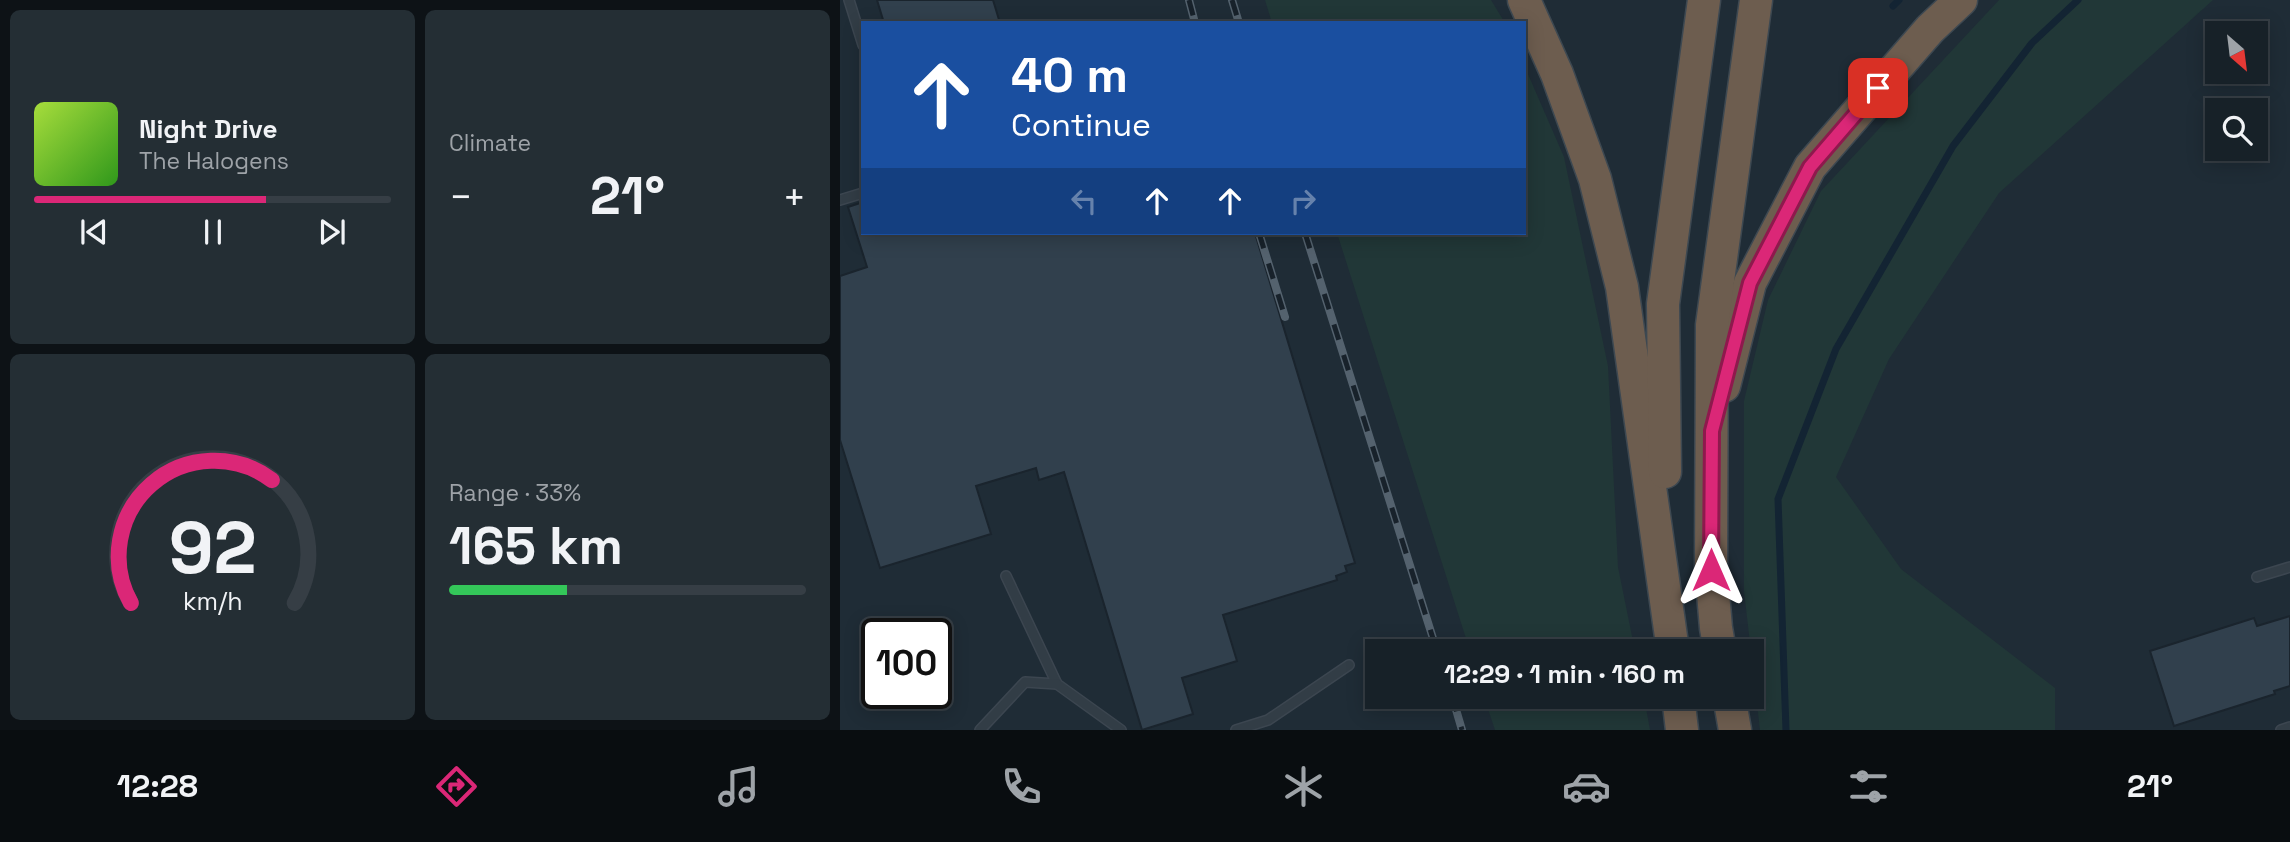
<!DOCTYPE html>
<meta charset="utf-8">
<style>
:root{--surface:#172128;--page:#242e34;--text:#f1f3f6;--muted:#9ea3a8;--line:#363e45;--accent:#db2777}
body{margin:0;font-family:"Space Grotesk",sans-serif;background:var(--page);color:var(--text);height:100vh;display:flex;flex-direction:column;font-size:26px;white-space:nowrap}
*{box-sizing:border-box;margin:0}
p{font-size:23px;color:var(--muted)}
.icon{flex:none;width:38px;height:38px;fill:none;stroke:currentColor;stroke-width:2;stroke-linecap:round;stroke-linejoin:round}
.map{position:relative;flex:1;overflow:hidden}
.panel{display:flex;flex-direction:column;gap:10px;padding:10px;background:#0d1216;width:840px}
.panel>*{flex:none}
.guide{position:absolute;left:21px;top:21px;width:665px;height:214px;border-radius:0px;box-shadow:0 4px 18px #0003,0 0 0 2px var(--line);background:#1a4fa0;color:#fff;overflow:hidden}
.needle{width:46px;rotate:152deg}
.buttons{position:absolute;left:1365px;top:21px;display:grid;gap:14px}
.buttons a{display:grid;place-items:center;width:63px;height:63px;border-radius:0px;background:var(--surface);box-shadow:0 4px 18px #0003,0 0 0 2px var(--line);font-size:35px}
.speed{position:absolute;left:21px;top:618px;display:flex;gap:14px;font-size:35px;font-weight:700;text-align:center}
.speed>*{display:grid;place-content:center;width:91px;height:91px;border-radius:50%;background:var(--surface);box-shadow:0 4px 18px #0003,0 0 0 2px var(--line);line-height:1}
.speed .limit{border:4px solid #111;border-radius:10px;background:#fff;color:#111}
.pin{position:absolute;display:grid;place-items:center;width:60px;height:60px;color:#fff;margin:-30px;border-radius:14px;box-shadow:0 4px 10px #0006}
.me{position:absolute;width:77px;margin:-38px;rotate:0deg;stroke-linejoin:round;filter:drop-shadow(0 0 5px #0008)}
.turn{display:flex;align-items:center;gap:24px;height:147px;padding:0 35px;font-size:32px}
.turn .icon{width:91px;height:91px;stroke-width:2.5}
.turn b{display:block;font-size:49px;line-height:60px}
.lanes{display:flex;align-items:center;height:66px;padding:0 35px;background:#0003;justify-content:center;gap:35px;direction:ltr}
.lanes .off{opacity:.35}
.big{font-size:52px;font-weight:800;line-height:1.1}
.panel .widget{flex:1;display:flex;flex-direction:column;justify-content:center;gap:10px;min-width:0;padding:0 24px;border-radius:10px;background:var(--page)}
.panel .dial{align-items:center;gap:0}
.dial svg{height:182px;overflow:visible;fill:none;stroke:var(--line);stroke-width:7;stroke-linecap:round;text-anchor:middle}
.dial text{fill:var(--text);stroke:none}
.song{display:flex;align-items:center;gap:21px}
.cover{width:84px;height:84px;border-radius:10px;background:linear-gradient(135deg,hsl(80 70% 55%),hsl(110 70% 35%))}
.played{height:7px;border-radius:4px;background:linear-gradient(90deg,var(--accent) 65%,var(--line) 65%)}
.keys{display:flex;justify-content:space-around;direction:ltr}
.heat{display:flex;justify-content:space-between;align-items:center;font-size:38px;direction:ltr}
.charge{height:10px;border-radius:5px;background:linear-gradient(90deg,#34c759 33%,var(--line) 0)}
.panel .tiles{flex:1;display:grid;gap:10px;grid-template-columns:repeat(2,1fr)}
.trip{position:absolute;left:525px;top:639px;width:399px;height:70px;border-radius:0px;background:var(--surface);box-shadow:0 4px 18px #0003,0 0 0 2px var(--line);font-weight:800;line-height:70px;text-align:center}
.menu{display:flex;height:112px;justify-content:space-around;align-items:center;background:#090d10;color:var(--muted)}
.menu .icon{width:49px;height:49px}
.menu .active{color:var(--accent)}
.menu b{font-size:32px;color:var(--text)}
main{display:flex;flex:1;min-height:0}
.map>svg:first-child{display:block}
.green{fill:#213737}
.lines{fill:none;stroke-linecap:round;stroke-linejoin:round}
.stream{stroke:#132433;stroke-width:7}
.building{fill:#31404d;stroke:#1a242d;stroke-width:2}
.lane-casing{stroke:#3c4650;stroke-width:12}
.highway-casing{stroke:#3d4851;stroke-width:35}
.lane{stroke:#323d46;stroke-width:9}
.highway{stroke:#6d5d4f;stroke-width:32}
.rail-casing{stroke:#54626e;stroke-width:8}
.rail{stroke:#18222b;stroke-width:5;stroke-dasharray:16;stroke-linecap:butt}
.route-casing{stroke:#8e194d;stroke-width:18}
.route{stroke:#db2777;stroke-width:12}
</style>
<main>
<section class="panel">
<div class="tiles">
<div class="widget">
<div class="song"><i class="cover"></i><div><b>Night Drive</b><p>The Halogens</p></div></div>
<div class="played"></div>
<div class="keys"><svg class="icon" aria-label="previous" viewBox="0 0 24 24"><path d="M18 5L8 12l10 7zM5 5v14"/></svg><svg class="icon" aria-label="pause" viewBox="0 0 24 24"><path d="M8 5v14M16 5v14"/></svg><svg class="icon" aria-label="next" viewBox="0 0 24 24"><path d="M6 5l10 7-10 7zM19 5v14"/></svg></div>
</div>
<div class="widget"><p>Climate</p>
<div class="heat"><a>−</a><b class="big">21°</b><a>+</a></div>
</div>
<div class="widget dial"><svg viewBox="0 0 100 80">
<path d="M14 69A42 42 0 1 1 86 69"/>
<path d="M14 69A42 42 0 0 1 76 15" stroke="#db2777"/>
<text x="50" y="56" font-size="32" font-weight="700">92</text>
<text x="50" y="72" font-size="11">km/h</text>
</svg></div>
<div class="widget"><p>Range · 33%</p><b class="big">165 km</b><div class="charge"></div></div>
</div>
</section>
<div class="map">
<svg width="1450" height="730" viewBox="0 0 1450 730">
<rect width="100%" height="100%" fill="#1f2c36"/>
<g class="green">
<path d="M 425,0 L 651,0 L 665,23 L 432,23 Z"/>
<path d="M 1159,0 L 1373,0 L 1159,193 L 1049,359 L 996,477 L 1061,569 L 1215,688 L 1215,730 L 920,730 L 904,591 L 904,401 L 928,300 L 981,191 Z"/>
<path d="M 684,65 L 724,157 L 768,366 L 778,567 L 795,651 L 630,651 L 497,233 L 684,233 Z"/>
<path d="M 644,697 L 804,697 L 810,730 L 655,730 Z"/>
</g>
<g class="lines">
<g class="stream">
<path d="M 1053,6 L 1059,0"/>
<path d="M 946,730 L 938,499 L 996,349 L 1113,146 L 1192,43 L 1238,0"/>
</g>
</g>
<g class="building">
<path d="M 37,0 L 153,0 L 160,23 L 44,23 Z"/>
<path d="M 23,202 L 23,233 L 415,233 L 515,563 L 505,566 L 507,572 L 496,576 L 497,580 L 383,615 L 397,661 L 342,678 L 353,714 L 302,730 L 224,472 L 199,480 L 196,468 L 136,486 L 151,534 L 40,568 L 0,440 L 0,276 L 27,267 L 8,207 Z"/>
<path d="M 1450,616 L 1450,686 L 1434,691 L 1435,694 L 1334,726 L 1310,651 L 1414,618 L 1417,626 Z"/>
</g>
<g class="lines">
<defs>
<g id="lane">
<path d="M 9,0 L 23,45"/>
<path d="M 0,200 L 23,193"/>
<path d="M 166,576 L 217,684"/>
<path d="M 1417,577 L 1450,567"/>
<path d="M 140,730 L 185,682 L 217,684 L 281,730"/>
<path d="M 396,730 L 428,720 L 509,665"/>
<path d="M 1441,730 L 1450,727"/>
</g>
<g id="highway">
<path d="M 684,0 L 717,74 L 755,179 L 782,287 L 833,651"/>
<path d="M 884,386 L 910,283 L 970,167 L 1090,29 L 1121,0"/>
<path d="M 825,472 L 823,304 L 864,0"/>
<path d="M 880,651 L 876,628 L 871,570 L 872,325 L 916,0"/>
<path d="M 838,696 L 842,730"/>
<path d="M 889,696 L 895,730"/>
</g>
</defs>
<use href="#lane" class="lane-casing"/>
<use href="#highway" class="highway-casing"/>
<use href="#lane" class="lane"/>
<use href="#highway" class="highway"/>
<defs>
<g id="rail">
<path d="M 349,0 L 355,23"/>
<path d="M 392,0 L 399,23"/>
<path d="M 419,233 L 445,317"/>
<path d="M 465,233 L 597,651"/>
<path d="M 612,696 L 622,730"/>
</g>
</defs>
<use href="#rail" class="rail-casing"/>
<use href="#rail" class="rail"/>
</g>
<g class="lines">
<defs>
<path id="route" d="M 871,570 L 872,431 L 910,283 L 970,167 L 1038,88"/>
</defs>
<use href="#route" class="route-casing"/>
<use href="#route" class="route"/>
</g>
</svg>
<div class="buttons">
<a><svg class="needle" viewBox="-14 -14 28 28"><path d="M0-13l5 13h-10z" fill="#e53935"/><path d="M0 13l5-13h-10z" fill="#9ea3a8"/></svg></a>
<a><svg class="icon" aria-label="search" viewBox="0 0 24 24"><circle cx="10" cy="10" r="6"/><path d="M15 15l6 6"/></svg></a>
</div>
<div class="speed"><div class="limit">100</div></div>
<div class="pin" style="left:1038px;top:88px;background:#d93025"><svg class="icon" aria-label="arrive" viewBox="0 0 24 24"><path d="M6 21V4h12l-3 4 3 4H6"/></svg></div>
<svg class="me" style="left:871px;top:570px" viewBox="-20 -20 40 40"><path d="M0-17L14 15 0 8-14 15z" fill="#db2777" stroke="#fff" stroke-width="4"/></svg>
<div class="trip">12:29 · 1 min · 160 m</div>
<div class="guide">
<div class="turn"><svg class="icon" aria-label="ahead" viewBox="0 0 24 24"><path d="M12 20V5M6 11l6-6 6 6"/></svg><div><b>40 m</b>Continue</div></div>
<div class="lanes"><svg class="icon off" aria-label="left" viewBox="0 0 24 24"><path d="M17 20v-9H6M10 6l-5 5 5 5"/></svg><svg class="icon" aria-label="ahead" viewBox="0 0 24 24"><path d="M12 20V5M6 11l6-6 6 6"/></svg><svg class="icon" aria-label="ahead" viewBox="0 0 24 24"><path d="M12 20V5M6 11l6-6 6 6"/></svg><svg class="icon off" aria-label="right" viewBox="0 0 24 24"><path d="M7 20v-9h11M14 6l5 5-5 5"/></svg></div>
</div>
</div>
</main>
<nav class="menu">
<b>12:28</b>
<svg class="icon active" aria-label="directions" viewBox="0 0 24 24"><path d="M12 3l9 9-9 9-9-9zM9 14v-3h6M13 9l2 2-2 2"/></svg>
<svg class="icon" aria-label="music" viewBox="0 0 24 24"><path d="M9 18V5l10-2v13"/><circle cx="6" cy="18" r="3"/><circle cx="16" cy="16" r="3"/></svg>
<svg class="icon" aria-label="phone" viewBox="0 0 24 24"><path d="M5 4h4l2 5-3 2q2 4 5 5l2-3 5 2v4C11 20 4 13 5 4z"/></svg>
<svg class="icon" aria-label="climate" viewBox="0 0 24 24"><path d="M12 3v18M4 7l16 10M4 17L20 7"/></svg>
<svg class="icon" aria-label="car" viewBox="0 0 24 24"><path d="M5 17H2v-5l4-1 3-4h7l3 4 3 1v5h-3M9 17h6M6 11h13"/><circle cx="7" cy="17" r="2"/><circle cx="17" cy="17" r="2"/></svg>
<svg class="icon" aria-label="filters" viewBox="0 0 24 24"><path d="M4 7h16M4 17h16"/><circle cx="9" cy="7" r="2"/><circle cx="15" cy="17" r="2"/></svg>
<b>21°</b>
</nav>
